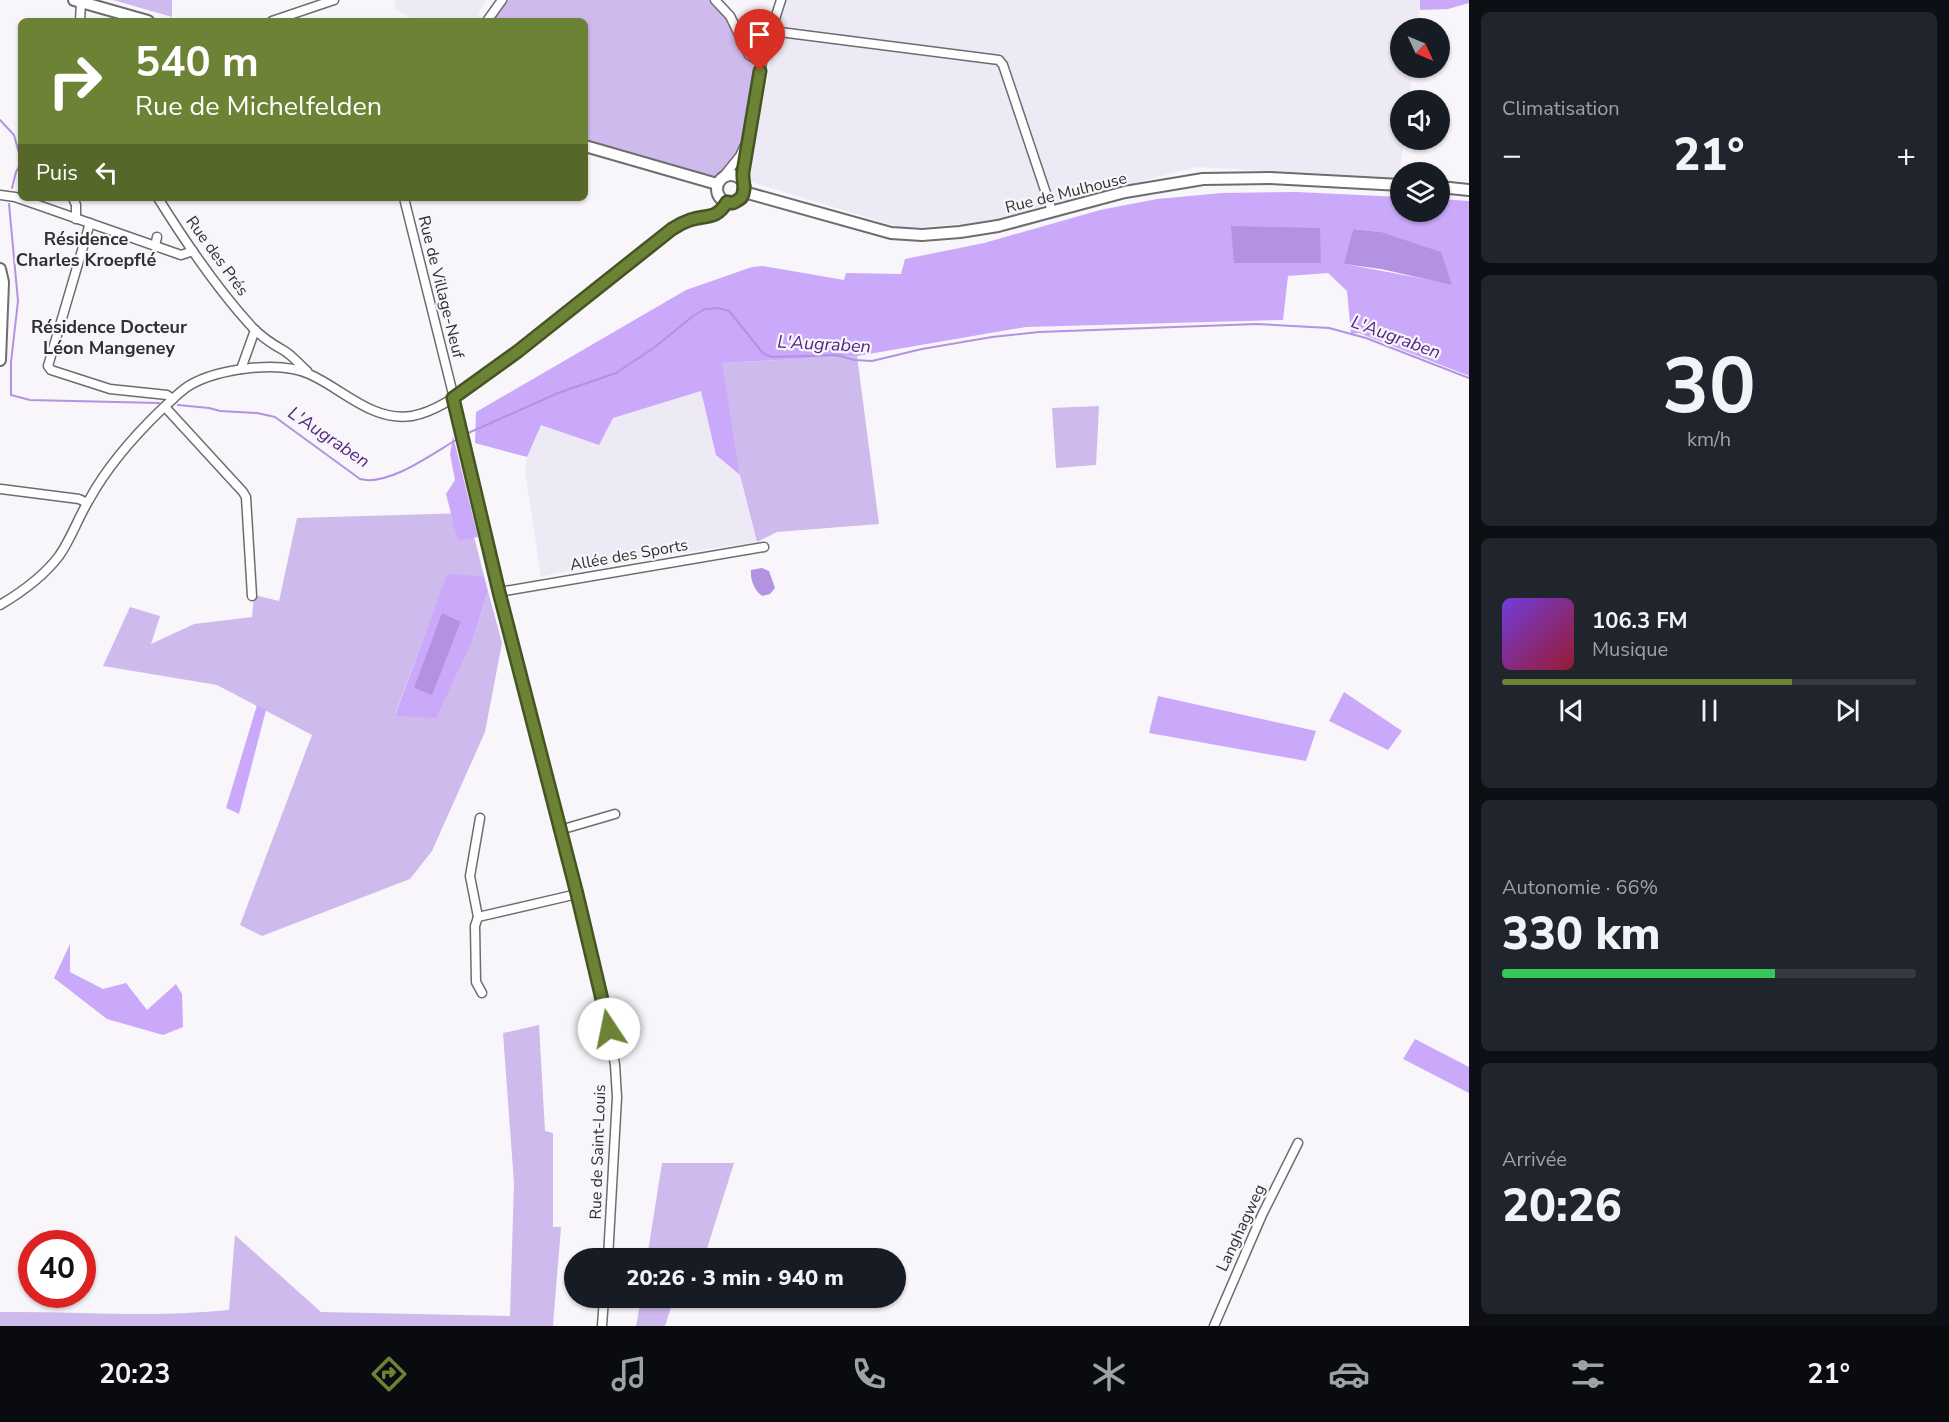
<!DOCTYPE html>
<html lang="fr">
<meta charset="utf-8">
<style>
:root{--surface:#171b24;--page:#20242c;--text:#f1f3f6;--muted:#9ea1a6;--line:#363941;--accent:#6c8234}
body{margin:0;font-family:"Nunito Sans",sans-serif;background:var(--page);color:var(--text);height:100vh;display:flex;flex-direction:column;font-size:22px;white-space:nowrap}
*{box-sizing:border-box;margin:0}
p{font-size:20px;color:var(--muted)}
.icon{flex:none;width:33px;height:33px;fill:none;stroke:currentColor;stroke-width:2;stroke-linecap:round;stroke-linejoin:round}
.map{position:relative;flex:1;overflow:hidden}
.drawer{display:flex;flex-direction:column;gap:12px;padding:12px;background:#0d0f14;width:480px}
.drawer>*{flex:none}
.top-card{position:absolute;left:18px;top:18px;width:570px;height:183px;border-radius:9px;box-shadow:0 2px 4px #0004;background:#6c8234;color:#fff;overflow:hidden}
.needle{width:39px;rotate:134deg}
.controls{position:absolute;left:1390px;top:18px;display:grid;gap:12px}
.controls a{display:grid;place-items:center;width:60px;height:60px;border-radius:50%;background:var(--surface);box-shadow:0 2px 4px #0004;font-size:30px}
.speed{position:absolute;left:18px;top:1230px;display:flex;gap:12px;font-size:30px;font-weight:700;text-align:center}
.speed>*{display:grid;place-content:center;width:78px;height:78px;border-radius:50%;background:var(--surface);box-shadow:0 2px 4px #0004;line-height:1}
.speed .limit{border:9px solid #d22;background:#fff;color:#111}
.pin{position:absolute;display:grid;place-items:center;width:51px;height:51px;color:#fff;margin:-62px -26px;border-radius:50% 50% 50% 0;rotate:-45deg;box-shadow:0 0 6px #0007}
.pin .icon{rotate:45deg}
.me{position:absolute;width:66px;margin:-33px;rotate:349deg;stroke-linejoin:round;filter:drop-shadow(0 0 4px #0008)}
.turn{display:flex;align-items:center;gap:21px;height:126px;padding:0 18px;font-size:27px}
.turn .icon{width:78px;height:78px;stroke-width:2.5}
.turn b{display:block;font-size:42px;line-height:51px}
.then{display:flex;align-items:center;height:57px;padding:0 18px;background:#0003;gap:12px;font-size:22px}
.big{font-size:45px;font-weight:800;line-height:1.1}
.drawer .card{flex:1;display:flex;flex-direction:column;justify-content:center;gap:9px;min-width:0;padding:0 21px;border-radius:9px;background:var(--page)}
.drawer .dial{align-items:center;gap:0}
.dial b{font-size:78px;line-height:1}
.song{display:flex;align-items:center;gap:18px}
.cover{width:72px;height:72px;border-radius:9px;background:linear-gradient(135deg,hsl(260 70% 55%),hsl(350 70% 35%))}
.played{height:6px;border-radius:3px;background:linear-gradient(90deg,var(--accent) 70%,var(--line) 70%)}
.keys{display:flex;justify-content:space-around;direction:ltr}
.heat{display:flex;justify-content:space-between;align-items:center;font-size:33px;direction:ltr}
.charge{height:9px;border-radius:4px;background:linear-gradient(90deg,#34c759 66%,var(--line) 0)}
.trip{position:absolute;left:564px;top:1248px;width:342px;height:60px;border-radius:30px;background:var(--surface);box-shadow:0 2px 4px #0004;font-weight:800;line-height:60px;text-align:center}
.dock{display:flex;height:96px;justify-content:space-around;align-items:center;background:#090b0e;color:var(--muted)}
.dock .icon{width:42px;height:42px}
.dock .selected{color:var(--accent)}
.dock b{font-size:27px;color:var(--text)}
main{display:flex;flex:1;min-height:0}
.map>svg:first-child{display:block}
.built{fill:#eeeaf5}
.green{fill:#cebaed}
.forest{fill:#caa9fa;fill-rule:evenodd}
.water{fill:#b392e2}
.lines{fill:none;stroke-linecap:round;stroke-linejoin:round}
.stream{stroke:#b392e2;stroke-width:2}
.minor-casing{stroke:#6d6c6f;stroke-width:11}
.major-casing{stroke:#6d6c6f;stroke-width:14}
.minor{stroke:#fff;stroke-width:8}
.major{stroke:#fff;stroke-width:10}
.route-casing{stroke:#465422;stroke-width:15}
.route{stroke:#6c8234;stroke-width:10}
.labels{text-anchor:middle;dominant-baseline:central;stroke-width:4.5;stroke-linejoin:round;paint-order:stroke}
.street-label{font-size:16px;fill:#313032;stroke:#f8f6fa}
.neighbourhood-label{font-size:18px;font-weight:bold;fill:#313032;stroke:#f8f6fa}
.water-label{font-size:18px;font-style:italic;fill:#552783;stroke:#f8f6fa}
</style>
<main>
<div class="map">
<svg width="1469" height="1326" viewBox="0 0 1469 1326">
<rect width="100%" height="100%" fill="#f8f6fa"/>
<g class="built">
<path d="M 395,0 L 486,0 L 478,14 L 481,17 L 479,21 L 416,21 L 395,9 Z"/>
<path d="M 786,0 L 1420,0 L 1418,28 L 1401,28 L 1401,68 L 1413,68 L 1409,100 L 1401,100 L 1401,140 L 1404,140 L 1399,179 L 1196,167 L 991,222 L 902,228 L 748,181 L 775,39 Z"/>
<path d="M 721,363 L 740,475 L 757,542 L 588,566 L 541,577 L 525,470 L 527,457 L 540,425 L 613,418 Z"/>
</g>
<g class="green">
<path d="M 113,0 L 172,0 L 172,17 Z"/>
<path d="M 502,0 L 715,0 L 749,55 L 762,60 L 748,139 L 726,169 L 716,177 L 585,140 L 585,21 L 487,21 Z"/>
<path d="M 857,356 L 879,524 L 777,532 L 757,542 L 740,475 L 721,363 Z"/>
<path d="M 1099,406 L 1096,465 L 1056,468 L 1052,408 Z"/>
<path d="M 468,513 L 484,576 L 447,575 L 395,715 L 473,639 L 488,591 L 502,643 L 485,732 L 432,851 L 410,879 L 262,936 L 240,925 L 312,735 L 217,685 L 103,666 L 130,607 L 160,616 L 151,644 L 194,624 L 252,617 L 254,595 L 279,601 L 297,518 Z"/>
<path d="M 539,1025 L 545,1131 L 553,1133 L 553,1227 L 561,1227 L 553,1325 L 554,1326 L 0,1326 L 0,1312 C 76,1311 153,1318 229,1310 L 235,1235 L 321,1312 L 510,1316 L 514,1183 L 503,1033 Z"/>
<path d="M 662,1163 L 734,1163 L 704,1258 L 647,1258 Z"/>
<path d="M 641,1298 L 674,1298 L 665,1326 L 636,1326 Z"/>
</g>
<g class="forest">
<path d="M 1420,0 L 1469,0 L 1469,3 L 1448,9 L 1420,10 Z"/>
<path d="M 1297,192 L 1401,197 L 1401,212 L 1440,212 L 1440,199 L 1469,201 L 1469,376 L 1359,333 L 1351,334 L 1347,291 L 1328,273 L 1288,276 L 1283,320 L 1026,327 L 857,356 L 722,363 L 740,475 L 716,455 L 701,391 L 613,418 L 599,445 L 541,425 L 527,457 L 475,443 L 476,412 L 686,290 L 752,267 L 763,266 L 844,280 L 846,273 L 901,274 L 905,259 L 984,243 L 1100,210 L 1157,199 L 1222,193 ZM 1353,229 L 1381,232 L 1452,284 L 1345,264 Z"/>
<path d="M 453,436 L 478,537 L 458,541 L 446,494 L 455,480 L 450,454 Z"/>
<path d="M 447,574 L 484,576 L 488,591 L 473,639 L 436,718 L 395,716 ZM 461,622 L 432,694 L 414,688 Z"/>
<path d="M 1344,692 L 1402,731 L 1388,750 L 1329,721 Z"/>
<path d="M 1158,696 L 1316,731 L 1306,761 L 1149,733 Z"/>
<path d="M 257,705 L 266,710 L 239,814 L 226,808 Z"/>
<path d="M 70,944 L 70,972 L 103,989 L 126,983 L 147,1010 L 176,984 L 182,994 L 183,1027 L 163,1035 L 107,1019 L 54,978 Z"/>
<path d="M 1415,1039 L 1469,1067 L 1469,1093 L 1403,1059 Z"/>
</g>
<g class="water">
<path d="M 1231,226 L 1320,228 L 1321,263 L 1234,263 Z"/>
<path d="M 1353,229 L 1381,232 L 1441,252 L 1452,285 L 1381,269 L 1344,264 Z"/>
<path d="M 762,568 L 769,571 L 775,588 L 770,594 L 762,596 C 754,590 750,579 751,570 Z"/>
<path d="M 442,613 L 461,622 L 432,695 L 414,688 Z"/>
</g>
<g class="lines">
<g class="stream">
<path d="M 0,120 L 14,135 L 21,160"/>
<path d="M 12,188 L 16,172 L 21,163"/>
<path d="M 9,204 L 18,301 L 11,362 L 11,395 L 30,400 L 159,403"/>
<path d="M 178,405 L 209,408 L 220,411 L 257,413 L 275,417 L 360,479 C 389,487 436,451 461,437"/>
<path d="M 466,434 L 558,393 L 616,373 L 655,347 L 693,316 L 705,309 L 718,308 L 729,311 L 763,353 L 771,357 L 836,355 L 855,360 L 872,361 L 922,349 L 992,337 L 1039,332 L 1257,324 L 1329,328 L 1366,338 L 1469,378"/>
</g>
<defs>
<g id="minor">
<path d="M 715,0 L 730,16 L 749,55 L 754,58 L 762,60"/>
<path d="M 80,21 L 81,2"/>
<path d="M 272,21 L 334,0"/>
<path d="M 487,21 L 502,0"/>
<path d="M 772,31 L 999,60 L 1003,65 L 1052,211"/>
<path d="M 723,177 L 740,156 L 744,147"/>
<path d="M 742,180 L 763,56 L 781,0"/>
<path d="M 0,195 L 15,197 L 181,255 L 193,251"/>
<path d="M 73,198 L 76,205 L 76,219"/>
<path d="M 158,198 C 186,243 217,289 253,328 C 262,337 272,344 283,350 C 292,355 299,364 307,371"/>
<path d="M 404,198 L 468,454 L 499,592 L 606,1011 L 615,1065 L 617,1097 L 608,1258"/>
<path d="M 90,223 L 48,366 L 51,370 L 110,389 L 167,395 L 173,399"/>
<path d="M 155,246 L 157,237"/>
<path d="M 241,369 L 255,330"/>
<path d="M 165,407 L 243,492 L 246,497 L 252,596"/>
<path d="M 1,489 L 79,499 L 87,503"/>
<path d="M 499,592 L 764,547"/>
<path d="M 0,605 C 22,592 43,577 59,556 C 71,539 78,518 89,500 C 108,465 134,436 162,409 C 171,401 180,391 190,385 C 218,369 279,360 309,374 C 343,389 372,422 412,416 C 440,411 464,390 487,374 C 551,328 610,276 673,229 C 678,226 684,222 690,220 C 707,214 715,221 727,202"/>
<path d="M 480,818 L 470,876 L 478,917 L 475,926 L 476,982 L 482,993"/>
<path d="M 560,830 L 615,814"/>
<path d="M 478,917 L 577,894"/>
<path d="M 602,1326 L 604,1298"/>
<path d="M 1214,1326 L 1262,1215 L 1298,1143"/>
</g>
<g id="major">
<path d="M 74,0 L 148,21"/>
<path d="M 585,146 L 717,184"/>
<circle cx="731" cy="189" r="14"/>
<path d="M 1440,187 L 1469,190"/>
<path d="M 744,192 L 891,233 L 922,235 L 960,232 L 998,226 L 1125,192 L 1203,179 L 1270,178 L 1401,185"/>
<path d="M 0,269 L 3,282 L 0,360"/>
</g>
</defs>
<use href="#minor" class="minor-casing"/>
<use href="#major" class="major-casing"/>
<use href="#minor" class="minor"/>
<use href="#major" class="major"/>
</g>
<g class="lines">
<defs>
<path id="route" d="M 609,1029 L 577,894 L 499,592 L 453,398 L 517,352 L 672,229 C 678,225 684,222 690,220 C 707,214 715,221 727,202 L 733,203 L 741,198 C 747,189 742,182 743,172 L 760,71"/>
</defs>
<use href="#route" class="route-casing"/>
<use href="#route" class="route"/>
</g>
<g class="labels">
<g class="street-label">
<text transform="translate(1066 193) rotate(-14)">Rue de Mulhouse</text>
<text transform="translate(217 256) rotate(54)">Rue des Prés</text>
<text transform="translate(441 287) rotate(76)">Rue de Village-Neuf</text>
<text transform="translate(629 555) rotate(-10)">Allée des Sports</text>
<text transform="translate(598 1152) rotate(-88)">Rue de Saint-Louis</text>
<text transform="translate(1241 1228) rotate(-65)">Langhagweg</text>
</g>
<g class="neighbourhood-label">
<text x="86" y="239">Résidence<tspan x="86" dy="21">Charles Kroepflé</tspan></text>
<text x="109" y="327">Résidence Docteur<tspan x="109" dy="21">Léon Mangeney</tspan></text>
</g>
<g class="water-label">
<text transform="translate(1396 337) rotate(20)">L'Augraben</text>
<text transform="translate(824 344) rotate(3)">L'Augraben</text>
<text transform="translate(329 437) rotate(34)">L'Augraben</text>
</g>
</g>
</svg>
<div class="controls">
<a><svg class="needle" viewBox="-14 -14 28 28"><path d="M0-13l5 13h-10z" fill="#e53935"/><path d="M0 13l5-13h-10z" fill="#9ea1a6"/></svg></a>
<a><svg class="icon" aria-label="sound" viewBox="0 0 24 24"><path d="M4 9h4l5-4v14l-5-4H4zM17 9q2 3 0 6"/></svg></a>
<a><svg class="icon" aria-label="layers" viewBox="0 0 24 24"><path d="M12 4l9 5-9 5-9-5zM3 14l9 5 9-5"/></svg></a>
</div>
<div class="speed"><div class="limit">40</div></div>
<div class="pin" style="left:760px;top:71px;background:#d93025"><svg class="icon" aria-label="arrive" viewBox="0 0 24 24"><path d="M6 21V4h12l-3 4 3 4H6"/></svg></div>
<svg class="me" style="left:609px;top:1029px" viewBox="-20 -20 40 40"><circle r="19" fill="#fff"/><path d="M0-13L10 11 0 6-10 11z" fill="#6c8234"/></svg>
<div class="trip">20:26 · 3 min · 940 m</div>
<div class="top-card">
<div class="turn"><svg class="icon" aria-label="right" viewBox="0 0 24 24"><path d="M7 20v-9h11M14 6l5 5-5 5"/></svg><div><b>540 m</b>Rue de Michelfelden</div></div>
<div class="then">Puis<svg class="icon" aria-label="left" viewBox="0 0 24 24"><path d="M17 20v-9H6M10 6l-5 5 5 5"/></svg></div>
</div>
</div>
<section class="drawer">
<div class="card"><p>Climatisation</p>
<div class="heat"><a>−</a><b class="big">21°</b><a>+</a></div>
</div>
<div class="card dial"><b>30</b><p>km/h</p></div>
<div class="card">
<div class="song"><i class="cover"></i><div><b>106.3 FM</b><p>Musique</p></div></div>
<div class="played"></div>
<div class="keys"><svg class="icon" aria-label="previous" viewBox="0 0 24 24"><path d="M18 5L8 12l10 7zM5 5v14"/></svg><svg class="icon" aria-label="pause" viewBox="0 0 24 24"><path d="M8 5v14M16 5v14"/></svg><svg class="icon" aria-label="next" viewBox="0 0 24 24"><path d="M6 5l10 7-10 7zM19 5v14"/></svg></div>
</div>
<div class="card"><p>Autonomie · 66%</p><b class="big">330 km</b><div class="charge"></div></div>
<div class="card"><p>Arrivée</p><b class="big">20:26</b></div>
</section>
</main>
<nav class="dock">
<b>20:23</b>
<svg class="icon selected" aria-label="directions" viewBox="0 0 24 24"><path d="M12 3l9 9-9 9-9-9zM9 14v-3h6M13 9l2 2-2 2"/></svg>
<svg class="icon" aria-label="music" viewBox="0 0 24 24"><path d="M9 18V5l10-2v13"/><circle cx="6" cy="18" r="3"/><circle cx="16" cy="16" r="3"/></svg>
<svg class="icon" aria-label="phone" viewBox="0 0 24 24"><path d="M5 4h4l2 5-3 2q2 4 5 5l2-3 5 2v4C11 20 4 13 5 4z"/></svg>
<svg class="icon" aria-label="climate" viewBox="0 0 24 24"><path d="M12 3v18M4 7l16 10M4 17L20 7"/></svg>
<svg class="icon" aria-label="car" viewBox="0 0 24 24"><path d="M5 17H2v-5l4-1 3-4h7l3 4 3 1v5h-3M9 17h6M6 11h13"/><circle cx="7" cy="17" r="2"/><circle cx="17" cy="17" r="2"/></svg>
<svg class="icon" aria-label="filters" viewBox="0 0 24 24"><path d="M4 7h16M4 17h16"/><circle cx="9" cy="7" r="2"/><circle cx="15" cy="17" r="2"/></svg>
<b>21°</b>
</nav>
